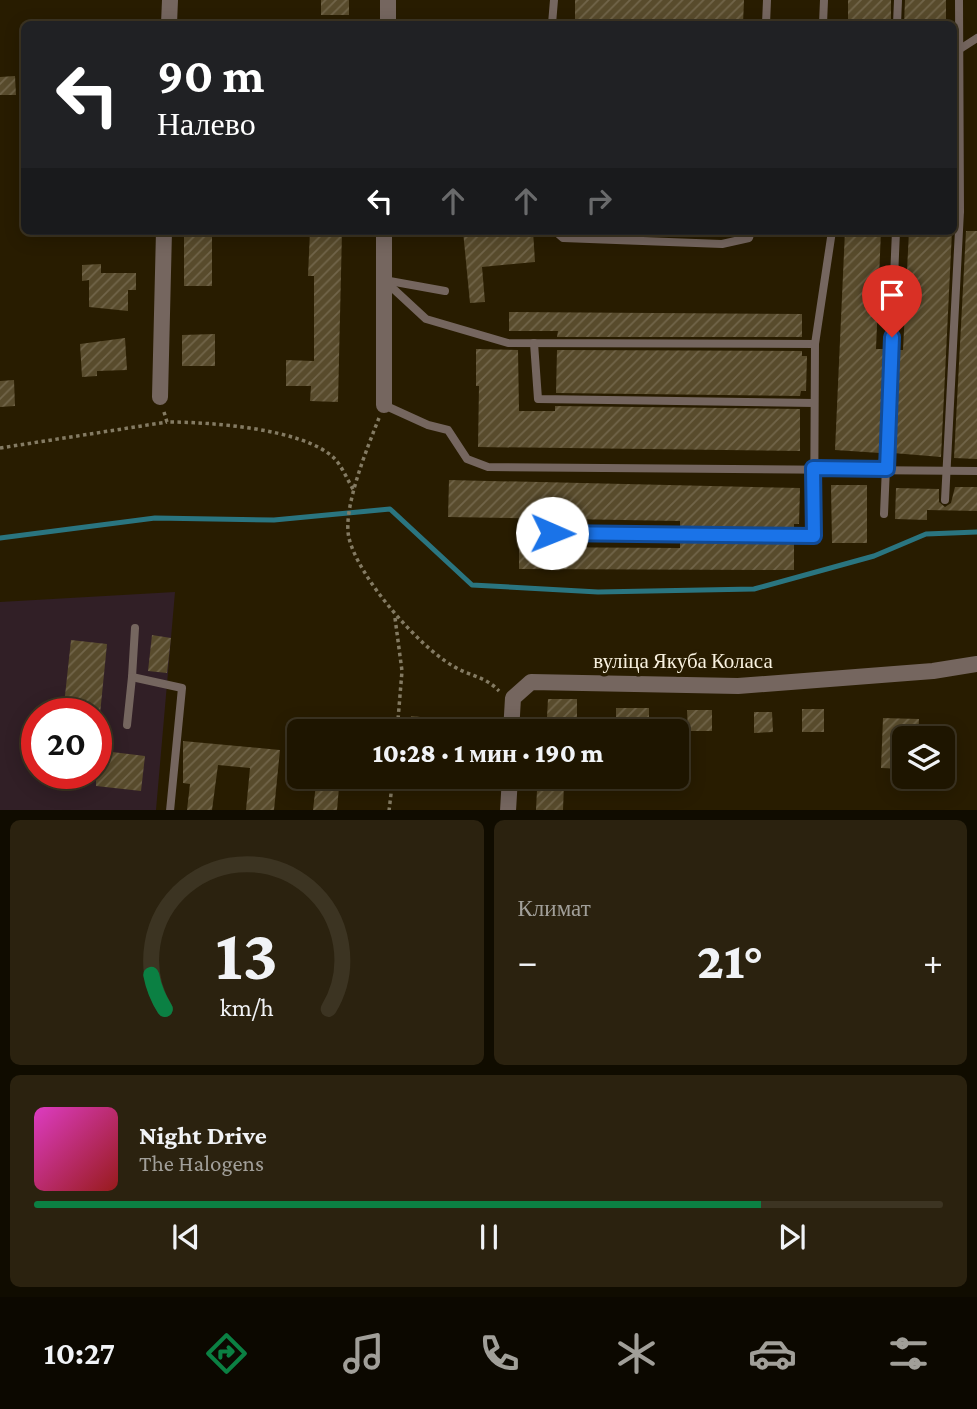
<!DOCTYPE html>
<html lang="ru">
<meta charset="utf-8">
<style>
:root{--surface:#1e1500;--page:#2b220f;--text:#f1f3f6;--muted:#a19f99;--line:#3c3422;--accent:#0b8043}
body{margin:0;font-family:"Crimson Pro",serif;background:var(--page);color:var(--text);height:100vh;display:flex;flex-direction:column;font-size:26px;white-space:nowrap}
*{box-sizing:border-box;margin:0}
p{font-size:23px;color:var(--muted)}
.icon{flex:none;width:38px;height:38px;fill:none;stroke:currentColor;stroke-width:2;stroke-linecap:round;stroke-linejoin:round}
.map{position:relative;height:810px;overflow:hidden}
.side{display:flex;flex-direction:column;gap:10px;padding:10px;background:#100c00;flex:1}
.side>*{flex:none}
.top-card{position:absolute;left:21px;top:21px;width:936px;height:214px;border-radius:10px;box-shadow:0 4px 18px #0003,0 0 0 2px var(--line);background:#202124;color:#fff;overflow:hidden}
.fabs{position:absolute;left:892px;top:726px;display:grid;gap:14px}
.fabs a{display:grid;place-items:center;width:63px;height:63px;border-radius:10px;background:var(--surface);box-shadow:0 4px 18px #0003,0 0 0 2px var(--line);font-size:35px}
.speed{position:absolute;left:21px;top:698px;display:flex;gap:14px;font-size:35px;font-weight:700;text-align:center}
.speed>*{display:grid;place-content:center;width:91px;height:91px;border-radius:50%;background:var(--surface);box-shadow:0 4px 18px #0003,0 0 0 2px var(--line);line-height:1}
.speed .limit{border:10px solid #d22;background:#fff;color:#111}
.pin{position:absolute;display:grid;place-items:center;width:60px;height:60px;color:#fff;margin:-72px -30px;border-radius:50% 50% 50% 0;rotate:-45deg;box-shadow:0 0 7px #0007}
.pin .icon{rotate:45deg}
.me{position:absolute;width:77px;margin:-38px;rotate:91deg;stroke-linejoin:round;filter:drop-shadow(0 0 5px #0008)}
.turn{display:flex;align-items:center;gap:24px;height:147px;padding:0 21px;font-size:32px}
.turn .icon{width:91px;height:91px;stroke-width:2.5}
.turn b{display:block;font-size:49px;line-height:60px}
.lanes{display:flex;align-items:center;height:66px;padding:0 21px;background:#0003;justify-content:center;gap:35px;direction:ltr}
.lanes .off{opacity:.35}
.big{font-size:52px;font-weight:800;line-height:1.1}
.side .card{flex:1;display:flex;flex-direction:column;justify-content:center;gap:10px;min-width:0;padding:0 24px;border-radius:10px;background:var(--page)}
.side .dial{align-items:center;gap:0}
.dial svg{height:182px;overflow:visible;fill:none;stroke:var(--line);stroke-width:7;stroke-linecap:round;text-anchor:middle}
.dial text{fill:var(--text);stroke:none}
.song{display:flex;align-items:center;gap:21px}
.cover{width:84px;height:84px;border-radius:10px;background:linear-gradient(135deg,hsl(310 70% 55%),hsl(0 70% 35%))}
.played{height:7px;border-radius:4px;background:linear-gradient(90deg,var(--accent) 80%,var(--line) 80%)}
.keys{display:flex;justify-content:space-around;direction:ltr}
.heat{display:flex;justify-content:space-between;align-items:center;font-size:38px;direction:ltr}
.side .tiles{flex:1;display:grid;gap:10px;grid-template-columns:1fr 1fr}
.card:last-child{grid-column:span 2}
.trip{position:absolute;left:287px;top:719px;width:402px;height:70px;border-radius:10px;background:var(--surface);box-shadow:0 4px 18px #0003,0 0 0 2px var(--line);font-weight:800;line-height:70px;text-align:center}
.tabs{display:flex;height:112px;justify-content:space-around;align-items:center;background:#0c0800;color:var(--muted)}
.tabs .icon{width:49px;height:49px}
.tabs .selected{color:var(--accent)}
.tabs b{font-size:32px;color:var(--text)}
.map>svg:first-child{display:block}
.education{fill:#311f26;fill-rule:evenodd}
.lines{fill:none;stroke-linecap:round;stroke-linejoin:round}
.stream{stroke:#2a7580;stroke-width:5}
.building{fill:url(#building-hatch)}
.path{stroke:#847b63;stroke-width:3.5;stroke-dasharray:3.5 3.5;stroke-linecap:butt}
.lane{stroke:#75665f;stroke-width:8}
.street{stroke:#75665f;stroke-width:16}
.route-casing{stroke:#114b97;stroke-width:18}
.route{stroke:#1a73e8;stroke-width:12}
.labels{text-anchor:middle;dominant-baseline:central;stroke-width:7;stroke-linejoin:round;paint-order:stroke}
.street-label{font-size:21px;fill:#f8f1df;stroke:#281c00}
</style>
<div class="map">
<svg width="977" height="811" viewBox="0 0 977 811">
<defs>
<pattern id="building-hatch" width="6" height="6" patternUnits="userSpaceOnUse" patternTransform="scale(1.75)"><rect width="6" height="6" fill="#584b2c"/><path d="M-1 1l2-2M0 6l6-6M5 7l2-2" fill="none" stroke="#71654a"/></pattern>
</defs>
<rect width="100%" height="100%" fill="#281c00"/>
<path class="education" d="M 175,592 L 156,810 L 0,811 L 0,602 ZM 37,714 L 96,714 L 96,774 L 37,774 Z"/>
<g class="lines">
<path class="stream" d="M 0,538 L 155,518 L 274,520 L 390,509 L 472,585 L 598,592 L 754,589 L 874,556 L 926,534 L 977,532"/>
</g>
<g class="building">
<rect x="321" y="0" width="28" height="15"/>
<path d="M 575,0 L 744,0 L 743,24 L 575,24 Z"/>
<rect x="848" y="0" width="43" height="24"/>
<path d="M 905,0 L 946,0 L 946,24 L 904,24 Z"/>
<path d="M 15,76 L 16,95 L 0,95 L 0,77 Z"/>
<rect x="184" y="231" width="28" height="55"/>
<path d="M 310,231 L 342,231 L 338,402 L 310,401 L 311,386 L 286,386 L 286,360 L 314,361 L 314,276 L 308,276 Z"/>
<path d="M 463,231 L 533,231 L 535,262 L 482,267 L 485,302 L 470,303 Z"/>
<path d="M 845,231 L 881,231 L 876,349 L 884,349 L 880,453 L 835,450 Z"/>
<path d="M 909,231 L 952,231 L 941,457 L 893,453 L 898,350 L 903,350 Z"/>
<path d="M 966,231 L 977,231 L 977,459 L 954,458 Z"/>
<path d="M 101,264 L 101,273 L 136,273 L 136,290 L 128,290 L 128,311 L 89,307 L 89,280 L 82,281 L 82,265 Z"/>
<path d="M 509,312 L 802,314 L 802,337 L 557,337 L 558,331 L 509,331 Z"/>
<path d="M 215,334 L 215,366 L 182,366 L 182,335 Z"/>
<path d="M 125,338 L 127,370 L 97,371 L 97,376 L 82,377 L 80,344 Z"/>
<path d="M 476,349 L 518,350 L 519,411 L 555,411 L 555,406 L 800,409 L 800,451 L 478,447 L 479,386 L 476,386 Z"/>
<path d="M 557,350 L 802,351 L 802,356 L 807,356 L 806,391 L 801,391 L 800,396 L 556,393 Z"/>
<path d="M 14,380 L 15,406 L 0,407 L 0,381 Z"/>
<path d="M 449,480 L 800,488 L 799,524 L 794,524 L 794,529 L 680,528 L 680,521 L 448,517 Z"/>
<path d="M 831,485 L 867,485 L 867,543 L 832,543 Z"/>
<path d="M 955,487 L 977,487 L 977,511 L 927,510 L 927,520 L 895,519 L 896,488 L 939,489 L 939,502 L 945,507 L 951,503 Z"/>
<path d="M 680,541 L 794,542 L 794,570 L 519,569 L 519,547 L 680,548 Z"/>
<path d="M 152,635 L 171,638 L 167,673 L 148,671 Z"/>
<path d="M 71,640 L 107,644 L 100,714 L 63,714 Z"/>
<path d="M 548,699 L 577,699 L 577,718 L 547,717 Z"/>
<rect x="616" y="708" width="33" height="24"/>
<rect x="802" y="709" width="22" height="23"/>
<path d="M 687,710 L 712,710 L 712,731 L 688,731 Z"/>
<path d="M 754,712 L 772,712 L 773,732 L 754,733 Z"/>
<path d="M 411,716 L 457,721 L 457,732 L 410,732 Z"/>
<path d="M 883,718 L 919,719 L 918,738 L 905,738 L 905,769 L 881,768 Z"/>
<path d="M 183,741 L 280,750 L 274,810 L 246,810 L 250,768 L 218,765 L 212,810 L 187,810 L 190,784 L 183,783 Z"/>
<path d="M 96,750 L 145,756 L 141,791 L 96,786 Z"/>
<path d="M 549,783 L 564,784 L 563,810 L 536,810 L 537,790 L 549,790 Z"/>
<path d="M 316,784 L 339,787 L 337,810 L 313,810 Z"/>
</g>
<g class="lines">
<g class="path">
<path d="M 164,412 L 167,422 C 208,422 303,428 334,458 C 342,466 348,481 354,491"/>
<path d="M 379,418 C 368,446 342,509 349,538 C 358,577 418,646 453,666 C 469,676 485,676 499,691"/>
<path d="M 0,448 L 167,422"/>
<path d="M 395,618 L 402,671 L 397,732"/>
<path d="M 389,811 L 393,777"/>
</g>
<g class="lane">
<path d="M 959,0 L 960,211"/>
<path d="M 552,24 L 554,0"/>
<path d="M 766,24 L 767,0"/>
<path d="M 823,24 L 824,0"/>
<path d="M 897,24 L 898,0"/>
<path d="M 960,49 L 977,38"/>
<path d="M 555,231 L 563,238 L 722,244 L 749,238 L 751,231"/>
<path d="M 384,280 L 445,291"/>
<path d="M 386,282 L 426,319 L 508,343 L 815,344"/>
<path d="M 534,343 L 538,399 L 814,403"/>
<path d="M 384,405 L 428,425 L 448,430 L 467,459 L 488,467 L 977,471"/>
<path d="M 945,500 L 960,211 L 954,211"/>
<path d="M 884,514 L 896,231"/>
<path d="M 552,533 L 814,536 L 815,344 L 832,231"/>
<path d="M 135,628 L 132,677 L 182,688 L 170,811"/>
<path d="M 127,725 L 132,677"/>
</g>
<g class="street">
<path d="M 169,24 L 170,0"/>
<path d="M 388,24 L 388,0"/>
<path d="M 384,231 L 384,405"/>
<path d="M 160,397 L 164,231"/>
<path d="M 511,732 L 513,698 L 531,682 L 738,686 L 933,671 L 977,664"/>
<path d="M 508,811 L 510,777"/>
</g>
</g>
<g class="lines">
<defs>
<path id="route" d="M 552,533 L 814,536 L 813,468 L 887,469 L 892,337"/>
</defs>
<use href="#route" class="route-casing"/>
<use href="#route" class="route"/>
</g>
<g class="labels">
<g class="street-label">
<text x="683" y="661">вуліца Якуба Коласа</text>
</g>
</g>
</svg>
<div class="fabs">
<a><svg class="icon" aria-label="layers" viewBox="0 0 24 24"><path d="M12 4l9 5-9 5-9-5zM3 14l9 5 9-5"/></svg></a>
</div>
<div class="speed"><div class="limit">20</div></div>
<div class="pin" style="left:892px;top:337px;background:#d93025"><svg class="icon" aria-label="arrive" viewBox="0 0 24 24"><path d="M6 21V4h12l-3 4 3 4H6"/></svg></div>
<svg class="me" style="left:552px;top:533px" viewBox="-20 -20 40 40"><circle r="19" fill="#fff"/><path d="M0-13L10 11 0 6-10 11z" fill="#1a73e8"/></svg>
<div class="trip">10:28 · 1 мин · 190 m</div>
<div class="top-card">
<div class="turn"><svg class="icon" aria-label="left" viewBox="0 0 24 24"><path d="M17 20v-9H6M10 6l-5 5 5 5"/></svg><div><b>90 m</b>Налево</div></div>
<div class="lanes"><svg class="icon" aria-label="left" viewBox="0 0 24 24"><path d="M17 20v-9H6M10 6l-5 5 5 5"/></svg><svg class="icon off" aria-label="ahead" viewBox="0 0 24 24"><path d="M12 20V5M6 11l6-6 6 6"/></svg><svg class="icon off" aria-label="ahead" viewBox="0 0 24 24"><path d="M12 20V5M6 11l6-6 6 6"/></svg><svg class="icon off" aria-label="right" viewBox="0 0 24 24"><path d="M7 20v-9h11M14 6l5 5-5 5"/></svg></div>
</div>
</div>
<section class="side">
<div class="tiles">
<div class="card dial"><svg viewBox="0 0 100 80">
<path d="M14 69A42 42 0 1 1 86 69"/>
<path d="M14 69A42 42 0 0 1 8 54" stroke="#0b8043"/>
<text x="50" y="56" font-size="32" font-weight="700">13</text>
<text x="50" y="72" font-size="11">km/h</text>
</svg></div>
<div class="card"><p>Климат</p>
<div class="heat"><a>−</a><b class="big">21°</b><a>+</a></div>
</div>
<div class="card">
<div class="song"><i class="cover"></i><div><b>Night Drive</b><p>The Halogens</p></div></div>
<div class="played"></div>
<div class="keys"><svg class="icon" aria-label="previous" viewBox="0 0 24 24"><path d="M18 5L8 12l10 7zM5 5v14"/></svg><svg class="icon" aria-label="pause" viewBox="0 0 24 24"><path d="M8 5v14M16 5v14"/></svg><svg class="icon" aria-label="next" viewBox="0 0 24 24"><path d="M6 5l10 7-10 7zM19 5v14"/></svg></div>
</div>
</div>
</section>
<nav class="tabs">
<b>10:27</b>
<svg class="icon selected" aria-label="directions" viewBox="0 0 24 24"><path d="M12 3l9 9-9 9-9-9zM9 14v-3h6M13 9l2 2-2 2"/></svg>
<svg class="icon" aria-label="music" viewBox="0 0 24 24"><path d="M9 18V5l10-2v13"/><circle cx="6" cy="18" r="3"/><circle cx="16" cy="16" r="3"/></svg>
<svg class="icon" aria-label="phone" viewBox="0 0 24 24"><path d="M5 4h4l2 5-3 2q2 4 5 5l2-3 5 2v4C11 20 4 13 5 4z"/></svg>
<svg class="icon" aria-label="climate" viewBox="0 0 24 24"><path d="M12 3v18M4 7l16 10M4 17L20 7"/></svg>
<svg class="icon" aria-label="car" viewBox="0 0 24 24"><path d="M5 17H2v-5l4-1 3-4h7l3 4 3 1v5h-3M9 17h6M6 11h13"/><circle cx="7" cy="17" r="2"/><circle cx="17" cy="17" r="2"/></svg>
<svg class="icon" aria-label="filters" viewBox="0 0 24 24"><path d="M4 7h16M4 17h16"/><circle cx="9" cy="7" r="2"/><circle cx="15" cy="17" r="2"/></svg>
</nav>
